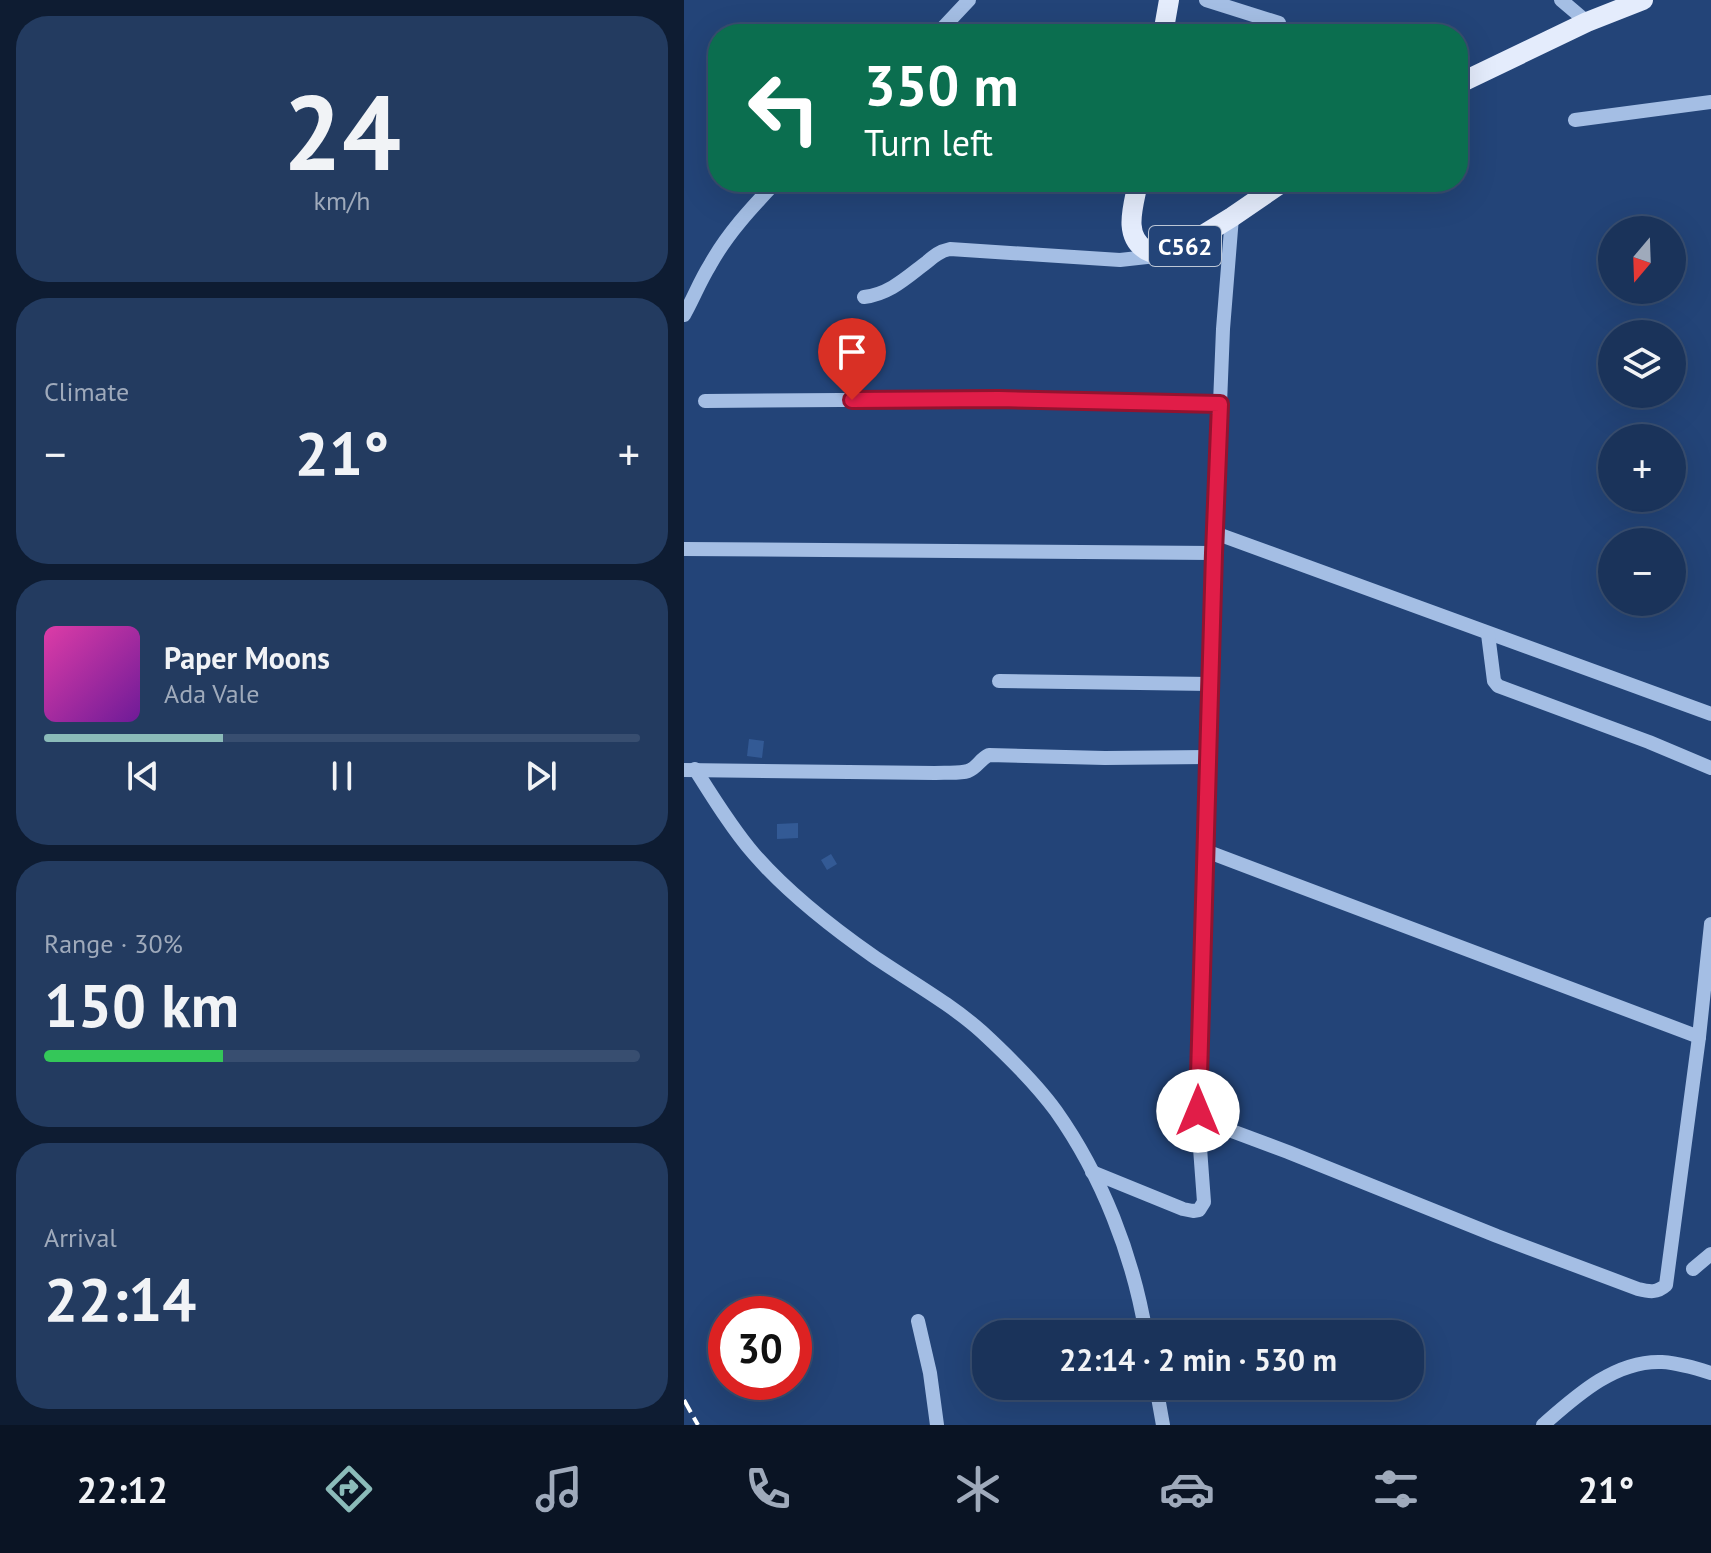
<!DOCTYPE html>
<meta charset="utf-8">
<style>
:root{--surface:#1a335a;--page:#233b60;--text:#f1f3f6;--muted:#9faabb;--line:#384e70;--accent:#8bbbb9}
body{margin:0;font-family:"PT Sans",sans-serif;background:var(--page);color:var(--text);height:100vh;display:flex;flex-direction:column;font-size:30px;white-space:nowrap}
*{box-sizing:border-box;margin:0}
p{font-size:26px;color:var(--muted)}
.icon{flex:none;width:44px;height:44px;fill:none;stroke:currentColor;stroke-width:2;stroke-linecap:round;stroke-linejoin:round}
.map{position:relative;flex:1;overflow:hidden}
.drawer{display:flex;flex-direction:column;gap:16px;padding:16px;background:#0e1c32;width:684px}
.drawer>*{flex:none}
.hud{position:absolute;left:24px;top:24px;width:760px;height:168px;border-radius:32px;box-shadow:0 8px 32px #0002,0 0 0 2px var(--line);background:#0b6e4f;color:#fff;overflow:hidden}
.needle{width:52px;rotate:199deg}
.fabs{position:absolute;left:914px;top:216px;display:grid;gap:16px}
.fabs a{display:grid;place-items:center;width:88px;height:88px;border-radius:50%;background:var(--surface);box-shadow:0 8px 32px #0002,0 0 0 2px var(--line);font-size:40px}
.speed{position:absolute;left:24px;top:1296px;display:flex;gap:16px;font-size:40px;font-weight:700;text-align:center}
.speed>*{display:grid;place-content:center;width:104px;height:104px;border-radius:50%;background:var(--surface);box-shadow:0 8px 32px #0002,0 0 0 2px var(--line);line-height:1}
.speed .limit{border:12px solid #d22;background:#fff;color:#111}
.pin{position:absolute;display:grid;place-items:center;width:68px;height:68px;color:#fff;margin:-82px -34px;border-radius:50% 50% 50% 0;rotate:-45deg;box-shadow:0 0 8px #0007}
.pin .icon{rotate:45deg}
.me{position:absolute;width:88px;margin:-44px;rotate:0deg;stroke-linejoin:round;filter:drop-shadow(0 0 6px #0008)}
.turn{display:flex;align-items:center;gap:28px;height:168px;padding:0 24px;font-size:36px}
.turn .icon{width:104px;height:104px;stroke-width:2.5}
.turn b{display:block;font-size:56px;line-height:68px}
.big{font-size:60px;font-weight:600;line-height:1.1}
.drawer .tile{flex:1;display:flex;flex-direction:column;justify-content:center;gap:12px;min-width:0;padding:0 28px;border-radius:32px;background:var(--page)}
.drawer .dial{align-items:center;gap:0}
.dial b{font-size:104px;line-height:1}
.song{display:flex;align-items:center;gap:24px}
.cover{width:96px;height:96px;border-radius:12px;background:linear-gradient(135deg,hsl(320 70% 55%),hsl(280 70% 35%))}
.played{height:8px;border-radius:4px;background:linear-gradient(90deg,var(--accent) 30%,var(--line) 30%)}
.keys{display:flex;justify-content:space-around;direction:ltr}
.heat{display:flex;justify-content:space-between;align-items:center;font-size:44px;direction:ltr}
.charge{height:12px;border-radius:6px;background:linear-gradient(90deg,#34c759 30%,var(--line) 0)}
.trip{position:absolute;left:288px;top:1320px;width:452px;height:80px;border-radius:32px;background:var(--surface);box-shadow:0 8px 32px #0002,0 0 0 2px var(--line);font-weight:600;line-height:80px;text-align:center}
.tab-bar{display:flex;height:128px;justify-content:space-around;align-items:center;background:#0a1424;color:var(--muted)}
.tab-bar .icon{width:56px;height:56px}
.tab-bar .active{color:var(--accent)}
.tab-bar b{font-size:36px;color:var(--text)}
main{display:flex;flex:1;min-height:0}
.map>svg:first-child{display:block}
.building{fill:#335a95}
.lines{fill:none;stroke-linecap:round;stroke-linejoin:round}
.minor{stroke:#a4bee4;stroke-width:14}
.major{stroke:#e4ecfc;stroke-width:20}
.rail{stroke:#fff;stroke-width:4;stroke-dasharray:14 6;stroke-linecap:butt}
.route-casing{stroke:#92132f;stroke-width:20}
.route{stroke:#e11d48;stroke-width:14}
.labels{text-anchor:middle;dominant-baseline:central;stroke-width:8;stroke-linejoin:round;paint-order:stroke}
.shield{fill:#234478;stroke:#bdc7d6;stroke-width:2}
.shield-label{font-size:24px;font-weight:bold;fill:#fff}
</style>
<main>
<section class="drawer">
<div class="tile dial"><b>24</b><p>km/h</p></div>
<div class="tile"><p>Climate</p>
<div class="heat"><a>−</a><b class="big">21°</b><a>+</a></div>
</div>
<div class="tile">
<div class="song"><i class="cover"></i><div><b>Paper Moons</b><p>Ada Vale</p></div></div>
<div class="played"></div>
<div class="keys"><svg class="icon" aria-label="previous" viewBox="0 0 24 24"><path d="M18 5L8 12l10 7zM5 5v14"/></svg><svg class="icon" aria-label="pause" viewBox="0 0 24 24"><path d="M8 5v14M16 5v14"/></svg><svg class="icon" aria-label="next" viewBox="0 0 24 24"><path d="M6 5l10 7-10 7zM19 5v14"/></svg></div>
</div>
<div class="tile"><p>Range · 30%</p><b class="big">150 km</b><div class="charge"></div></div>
<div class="tile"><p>Arrival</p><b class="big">22:14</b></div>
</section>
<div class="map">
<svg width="1027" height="1425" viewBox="0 0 1027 1425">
<rect width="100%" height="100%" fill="#234478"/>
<g class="building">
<path d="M 65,739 L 80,741 L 78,758 L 63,756 Z"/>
<path d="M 114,823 L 114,838 L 93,839 L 93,824 Z"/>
<path d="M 147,854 L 153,864 L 143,870 L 137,860 Z"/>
</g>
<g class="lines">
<g class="minor">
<path d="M 522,0 L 595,23"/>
<path d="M 877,0 L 903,22"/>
<path d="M 253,34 L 285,0"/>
<path d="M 891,120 L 1027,102"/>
<path d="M 548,217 L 539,329 L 530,553 L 514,1091 L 514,1121 L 529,1124 L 604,1152 L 813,1236 L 954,1289 C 966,1292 973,1293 982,1285 L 1015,1037 L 1027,924"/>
<path d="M 180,297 C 206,294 223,277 243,262 C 250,256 256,251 266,249 L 436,260 L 472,256"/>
<path d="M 0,315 C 9,299 16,281 26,265 C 43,234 68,207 92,182"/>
<path d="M 21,401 L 315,399 L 536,404"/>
<path d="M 531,533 L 1027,714"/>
<path d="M 0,549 L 530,553"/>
<path d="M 804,634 L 810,681 L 814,686 L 965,742 L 1027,768"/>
<path d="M 315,681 L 526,684"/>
<path d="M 11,769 C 28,796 49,830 70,854 C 104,893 146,926 189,956 C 224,980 267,1004 298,1032 C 324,1056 351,1082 372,1111 C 418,1176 449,1256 462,1334"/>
<path d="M 0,770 L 251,773 C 261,772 275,774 284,771 C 293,768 296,759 305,755 L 421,758 L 523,757"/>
<path d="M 522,851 L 1015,1037"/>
<path d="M 408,1172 L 499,1209 L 509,1211 L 515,1210 L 520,1202 L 514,1121"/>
<path d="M 1009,1269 L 1027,1254"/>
<path d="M 234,1321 L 246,1373 L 253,1425"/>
<path d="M 472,1386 L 479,1425"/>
<path d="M 859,1425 C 892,1396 931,1360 978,1362 C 995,1363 1011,1368 1027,1373"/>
</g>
<g class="major">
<path d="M 479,34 L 485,0"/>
<path d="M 774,84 L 903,22 L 959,0"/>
<path d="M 454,182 C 450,205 438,235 462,250 C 472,255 478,256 488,254 L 548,217 L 599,182"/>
</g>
<path class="rail" d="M 0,1400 L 14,1425"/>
</g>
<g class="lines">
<defs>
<path id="route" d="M 168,400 L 315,399 L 536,404 L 530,553 L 514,1111"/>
</defs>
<use href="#route" class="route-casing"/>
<use href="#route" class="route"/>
</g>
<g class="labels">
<rect class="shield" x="465" y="226" width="72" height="40" rx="6"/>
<g class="shield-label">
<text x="501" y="246">C562</text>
</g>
</g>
</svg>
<div class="fabs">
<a><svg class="needle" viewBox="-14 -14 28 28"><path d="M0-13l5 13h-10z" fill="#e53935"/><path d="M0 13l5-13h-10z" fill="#9faabb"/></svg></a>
<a><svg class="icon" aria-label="layers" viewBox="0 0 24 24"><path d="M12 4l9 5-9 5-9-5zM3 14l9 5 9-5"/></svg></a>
<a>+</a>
<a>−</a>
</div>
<div class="speed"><div class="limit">30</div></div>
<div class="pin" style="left:168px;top:400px;background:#d93025"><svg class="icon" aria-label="arrive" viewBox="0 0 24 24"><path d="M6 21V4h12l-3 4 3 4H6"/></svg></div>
<svg class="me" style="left:514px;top:1111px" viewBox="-20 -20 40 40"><circle r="19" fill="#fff"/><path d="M0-13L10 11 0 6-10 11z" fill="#e11d48"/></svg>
<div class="trip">22:14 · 2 min · 530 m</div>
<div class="hud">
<div class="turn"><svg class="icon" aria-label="left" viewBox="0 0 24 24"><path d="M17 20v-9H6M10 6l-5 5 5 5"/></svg><div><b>350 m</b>Turn left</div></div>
</div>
</div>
</main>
<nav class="tab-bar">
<b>22:12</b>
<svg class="icon active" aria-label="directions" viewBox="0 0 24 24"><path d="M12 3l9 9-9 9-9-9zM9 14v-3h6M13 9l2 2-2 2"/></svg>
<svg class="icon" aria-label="music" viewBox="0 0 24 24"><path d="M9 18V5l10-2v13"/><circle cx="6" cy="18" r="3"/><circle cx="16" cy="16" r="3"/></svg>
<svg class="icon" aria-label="phone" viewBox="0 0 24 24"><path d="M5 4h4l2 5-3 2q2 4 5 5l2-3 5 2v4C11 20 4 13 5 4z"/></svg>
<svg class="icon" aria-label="climate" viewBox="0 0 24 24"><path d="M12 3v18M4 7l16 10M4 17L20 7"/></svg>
<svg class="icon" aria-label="car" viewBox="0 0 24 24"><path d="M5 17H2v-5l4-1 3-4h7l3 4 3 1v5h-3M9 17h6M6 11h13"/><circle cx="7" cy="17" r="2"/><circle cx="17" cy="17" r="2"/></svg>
<svg class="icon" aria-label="filters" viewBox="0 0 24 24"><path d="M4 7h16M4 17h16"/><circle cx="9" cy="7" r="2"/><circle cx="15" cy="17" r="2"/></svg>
<b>21°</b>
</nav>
